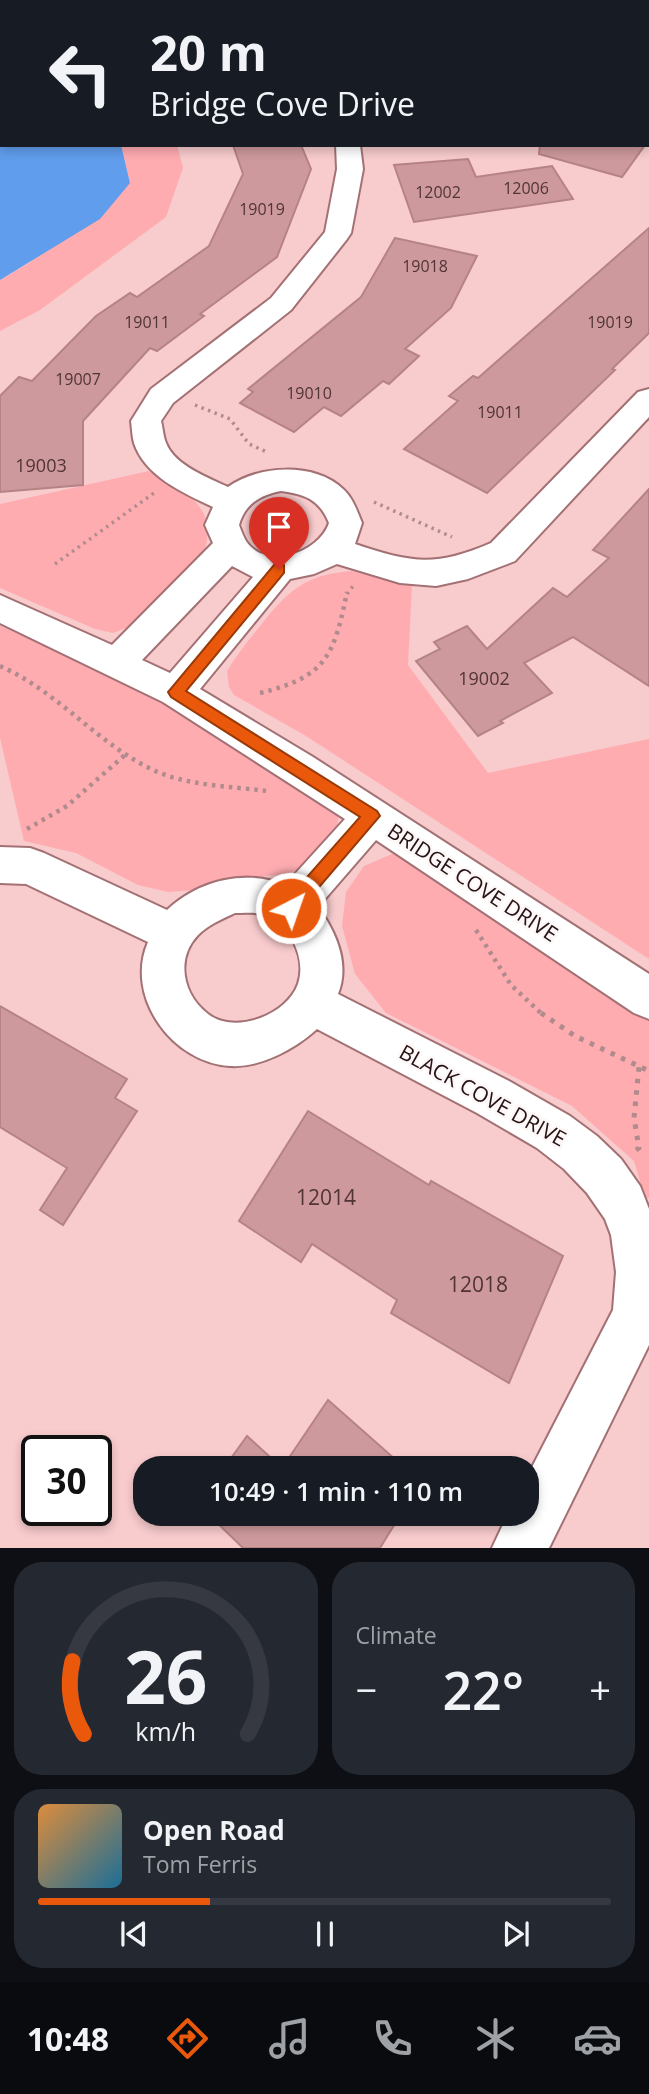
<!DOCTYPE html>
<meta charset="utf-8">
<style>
:root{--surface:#171b24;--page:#242831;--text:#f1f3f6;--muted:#9ea1a6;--line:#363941;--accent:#ea580c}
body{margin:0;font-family:"Open Sans",sans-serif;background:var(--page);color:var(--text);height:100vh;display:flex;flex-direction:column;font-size:26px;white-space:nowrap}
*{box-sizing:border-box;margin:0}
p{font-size:23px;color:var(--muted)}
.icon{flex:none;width:38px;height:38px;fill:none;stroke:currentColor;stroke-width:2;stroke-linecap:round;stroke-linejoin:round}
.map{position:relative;height:1548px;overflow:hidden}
.sheet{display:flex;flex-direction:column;gap:14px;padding:14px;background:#0d0f14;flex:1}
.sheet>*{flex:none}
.hud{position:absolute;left:0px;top:0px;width:649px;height:147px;box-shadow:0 4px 10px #0003;background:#171b24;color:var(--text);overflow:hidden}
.speed{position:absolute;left:21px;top:1435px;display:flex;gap:14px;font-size:35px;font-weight:700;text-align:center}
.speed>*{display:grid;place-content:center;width:91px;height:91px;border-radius:50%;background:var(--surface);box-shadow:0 4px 10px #0003;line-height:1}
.speed .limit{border:4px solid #111;border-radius:10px;background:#fff;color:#111}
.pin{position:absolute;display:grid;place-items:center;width:60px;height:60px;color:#fff;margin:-72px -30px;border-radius:50% 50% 50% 0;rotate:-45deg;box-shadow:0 0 7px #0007}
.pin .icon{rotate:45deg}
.me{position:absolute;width:77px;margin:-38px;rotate:41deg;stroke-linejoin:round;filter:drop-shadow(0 0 5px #0008)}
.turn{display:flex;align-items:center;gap:24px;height:147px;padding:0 35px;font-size:32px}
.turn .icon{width:91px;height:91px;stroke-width:2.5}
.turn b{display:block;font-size:49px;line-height:60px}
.big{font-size:52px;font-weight:600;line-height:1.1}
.sheet .tile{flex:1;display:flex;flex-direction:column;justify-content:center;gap:10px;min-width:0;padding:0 24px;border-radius:28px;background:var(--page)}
.sheet .dial{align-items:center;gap:0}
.dial svg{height:182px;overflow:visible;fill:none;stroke:var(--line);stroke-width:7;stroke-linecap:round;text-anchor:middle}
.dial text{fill:var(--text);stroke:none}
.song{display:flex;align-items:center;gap:21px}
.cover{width:84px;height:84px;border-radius:10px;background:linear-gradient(135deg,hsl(30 70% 55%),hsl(200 70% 35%))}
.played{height:7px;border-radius:4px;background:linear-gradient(90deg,var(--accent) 30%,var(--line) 30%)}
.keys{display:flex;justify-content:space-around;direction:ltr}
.heat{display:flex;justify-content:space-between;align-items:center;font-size:38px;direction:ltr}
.sheet .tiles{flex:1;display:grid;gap:14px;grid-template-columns:1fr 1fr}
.tile:last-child{grid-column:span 2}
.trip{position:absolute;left:133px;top:1456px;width:406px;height:70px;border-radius:28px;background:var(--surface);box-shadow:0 4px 10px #0003;font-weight:600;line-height:70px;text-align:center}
.tabs{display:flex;height:112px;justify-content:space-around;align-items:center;background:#090b0e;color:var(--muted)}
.tabs .icon{width:49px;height:49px}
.tabs .selected{color:var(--accent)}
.tabs b{font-size:32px;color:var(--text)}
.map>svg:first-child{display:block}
.green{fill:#ffacb1}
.water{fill:#609dec}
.building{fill:#ce999c;stroke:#b68385;stroke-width:2}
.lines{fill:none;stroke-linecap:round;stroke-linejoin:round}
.minor-casing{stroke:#a37174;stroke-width:4}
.path-far2{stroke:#af8b8d;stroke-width:3.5;stroke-dasharray:2.5 4.5;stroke-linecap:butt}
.path-far1{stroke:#af8b8d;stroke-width:4.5;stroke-dasharray:3.5 5;stroke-linecap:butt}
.path{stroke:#af8b8d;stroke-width:5;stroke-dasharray:4.5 7;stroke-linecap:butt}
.minor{fill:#fff;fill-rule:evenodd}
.route{fill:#ea580c;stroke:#983908;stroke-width:2}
.labels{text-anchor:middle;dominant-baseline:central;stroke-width:5;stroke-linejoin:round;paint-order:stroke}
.far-number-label{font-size:16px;fill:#503436}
.number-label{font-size:18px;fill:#503436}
.street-label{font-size:21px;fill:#261314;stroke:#fdf7f7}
.near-number-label{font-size:21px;fill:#503436}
</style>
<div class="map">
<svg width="649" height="1548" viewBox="0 0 649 1548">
<rect width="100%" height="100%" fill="#f8cbcd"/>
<g class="green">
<path d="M 121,145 L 177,145 L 183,168 L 166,217 L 40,310 L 0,331 L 0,280 L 29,263 L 130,183 Z"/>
<path d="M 149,471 C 183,492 217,503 205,550 L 144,621 L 113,633 L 95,629 L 0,588 L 0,504 Z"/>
<path d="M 351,571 L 412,585 L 408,665 L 488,773 L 649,739 L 649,959 L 306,736 L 234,695 L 229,687 L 227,671 C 237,655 248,641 260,626 C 288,591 304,575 351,571 Z"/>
<path d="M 0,626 L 169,701 L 324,795 L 339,815 L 335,838 L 312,862 L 288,874 L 231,879 L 206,889 L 168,892 L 138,885 L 76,853 L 24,841 L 0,738 Z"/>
<path d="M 392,854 L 423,859 L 649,1009 L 649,1198 L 645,1198 L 634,1161 L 572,1106 L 386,1013 L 355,974 L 342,926 L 346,892 L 364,866 Z"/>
</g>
<path class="water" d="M 0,0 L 87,0 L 2,2 L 2,145 L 121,145 L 130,183 L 100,219 L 0,280 Z"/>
<g class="building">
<path d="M 233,145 L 301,145 L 311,169 L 277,257 L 200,314 L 204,316 L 157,351 L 150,348 L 83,421 L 83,485 L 0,492 L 0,396 L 19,377 L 32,381 L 96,316 L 130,293 L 137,297 L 209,246 L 243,174 Z"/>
<path d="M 540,145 L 645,145 L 622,177 L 539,154 Z"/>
<path d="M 468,159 L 476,177 L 552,166 L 573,199 L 414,222 L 394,165 Z"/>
<path d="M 649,228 L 649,333 L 612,369 L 615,370 L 487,493 L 404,449 L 458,401 L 449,396 L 473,376 L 478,378 Z"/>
<path d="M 395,238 L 477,256 L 451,308 L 405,349 L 419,356 L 389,384 L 383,381 L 341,416 L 324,407 L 294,432 L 240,403 L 253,392 L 248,389 L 361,297 Z"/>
<path d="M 649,489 L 649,686 L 573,637 L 524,663 L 552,693 L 500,721 L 503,723 L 478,736 L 416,661 L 440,649 L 434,642 L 467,626 L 487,649 L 553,588 L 567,597 L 609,558 L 593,550 Z"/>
<path d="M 0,1006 L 127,1079 L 115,1098 L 137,1111 L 63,1225 L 40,1210 L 67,1168 L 0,1127 Z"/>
<path d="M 308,1111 L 429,1185 L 431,1181 L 563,1256 L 509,1383 L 391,1313 L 397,1300 L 312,1244 L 301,1262 L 239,1221 Z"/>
<path d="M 328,1400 L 405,1468 L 224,1468 L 247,1436 L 282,1468 Z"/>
<path d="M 208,1514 L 401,1514 L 380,1548 L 243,1548 Z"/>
</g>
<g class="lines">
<defs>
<g id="minor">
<rect x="291" y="0" width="22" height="2"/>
<path d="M 336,145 L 360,145 L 363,169 L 351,233 L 347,239 L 291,310 L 173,403 L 161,421 C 163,428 163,436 166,443 C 174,465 209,478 228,487 C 259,465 314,462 343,489 C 353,498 357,511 362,523 L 355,544 C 411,563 436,567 491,543 L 638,392 L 649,389 L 649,417 L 515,561 L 468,579 L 436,586 L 400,583 L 337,564 L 314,574 L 290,579 L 200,689 L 313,757 L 649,974 L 649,1019 L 634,1013 L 376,840 L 318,907 C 336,932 350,964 338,994 L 509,1081 L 570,1116 L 597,1136 L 621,1159 L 640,1186 L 649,1209 L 649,1345 L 549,1548 L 492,1548 L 508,1514 L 527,1514 L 527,1477 L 613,1310 L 616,1272 L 611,1235 L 605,1219 L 587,1193 L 564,1169 L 537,1148 L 477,1113 L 317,1029 C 295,1049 260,1068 230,1066 C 173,1063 124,997 148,942 L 26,884 L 0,883 L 0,847 L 30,848 L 44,853 L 167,910 C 199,880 245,869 285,885 L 345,819 L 163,702 L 0,623 L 0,595 L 112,645 L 213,543 L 205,525 L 213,507 C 183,493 145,476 134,443 C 132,436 132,428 131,421 L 151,389 L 271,298 L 325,232 L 337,169 ZM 281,491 C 305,494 320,500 329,523 C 319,553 266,571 246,541 C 243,536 241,530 239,525 C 245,504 260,495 281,491 ZM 232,566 L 253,577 L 170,673 L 142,660 ZM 235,913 C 243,913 254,912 262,914 C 289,922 307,957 298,984 C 287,1015 235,1035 208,1014 C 183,995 175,959 198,935 C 208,925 222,919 235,913 Z"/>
</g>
</defs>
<use href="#minor" class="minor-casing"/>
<g class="path-far2">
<path d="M 195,405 L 230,419 L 249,444 L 269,453"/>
<path d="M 374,502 L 452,537"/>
<path d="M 55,564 L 154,493"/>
<path d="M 347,594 L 353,586"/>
</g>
<g class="path-far1">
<path d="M 0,666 C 57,691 96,742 151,769 C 186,786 229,786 267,791"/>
<path d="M 260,693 C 326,677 334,656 347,592"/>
<path d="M 27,829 L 67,806 L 126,754"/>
<path d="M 476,930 L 511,985 L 543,1015"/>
</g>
<g class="path">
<path d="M 541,1013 L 575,1036 L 649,1071"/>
<path d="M 636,1150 L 639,1148 L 634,1118 L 639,1067"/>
</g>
<use href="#minor" class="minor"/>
</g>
<path class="route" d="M 279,564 L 284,565 L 284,573 L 186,691 L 377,811 L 380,816 L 297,913 L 291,916 L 285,913 L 282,908 L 285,902 L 360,817 L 171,697 L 168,692 L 274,565 Z"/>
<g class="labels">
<g class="far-number-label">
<text x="526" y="188">12006</text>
<text x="438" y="192">12002</text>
<text x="262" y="209">19019</text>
<text x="425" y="266">19018</text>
<text x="147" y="322">19011</text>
<text x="610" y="322">19019</text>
<text x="78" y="379">19007</text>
<text x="309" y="393">19010</text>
<text x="500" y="412">19011</text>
</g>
<g class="number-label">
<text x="41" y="465">19003</text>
<text x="484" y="678">19002</text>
</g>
<g class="street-label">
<text transform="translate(473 882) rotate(33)">BRIDGE COVE DRIVE</text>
<text transform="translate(483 1095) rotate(29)">BLACK COVE DRIVE</text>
</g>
<g class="near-number-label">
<text x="326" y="1197">12014</text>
<text x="478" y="1284">12018</text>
</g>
</g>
</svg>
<div class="speed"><div class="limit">30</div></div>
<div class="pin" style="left:279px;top:569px;background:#d93025"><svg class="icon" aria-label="arrive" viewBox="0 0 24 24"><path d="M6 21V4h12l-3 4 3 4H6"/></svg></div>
<svg class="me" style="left:291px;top:908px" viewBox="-20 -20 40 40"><circle r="17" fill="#ea580c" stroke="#fff" stroke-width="3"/><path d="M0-11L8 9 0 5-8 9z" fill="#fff"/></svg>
<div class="trip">10:49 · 1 min · 110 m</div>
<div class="hud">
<div class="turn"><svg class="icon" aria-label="left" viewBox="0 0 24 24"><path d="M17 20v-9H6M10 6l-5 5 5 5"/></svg><div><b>20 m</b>Bridge Cove Drive</div></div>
</div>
</div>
<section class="sheet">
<div class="tiles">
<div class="tile dial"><svg viewBox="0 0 100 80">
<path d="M14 69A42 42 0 1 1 86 69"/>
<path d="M14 69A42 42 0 0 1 9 37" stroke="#ea580c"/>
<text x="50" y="56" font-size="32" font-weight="700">26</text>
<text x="50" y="72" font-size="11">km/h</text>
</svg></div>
<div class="tile"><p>Climate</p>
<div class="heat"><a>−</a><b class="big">22°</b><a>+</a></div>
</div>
<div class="tile">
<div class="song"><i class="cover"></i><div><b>Open Road</b><p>Tom Ferris</p></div></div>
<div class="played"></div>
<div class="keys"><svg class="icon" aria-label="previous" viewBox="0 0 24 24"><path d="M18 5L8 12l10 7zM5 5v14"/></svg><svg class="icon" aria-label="pause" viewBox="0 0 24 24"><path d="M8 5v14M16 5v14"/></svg><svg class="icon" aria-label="next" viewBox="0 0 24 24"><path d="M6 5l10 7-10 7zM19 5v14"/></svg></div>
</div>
</div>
</section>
<nav class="tabs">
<b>10:48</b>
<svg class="icon selected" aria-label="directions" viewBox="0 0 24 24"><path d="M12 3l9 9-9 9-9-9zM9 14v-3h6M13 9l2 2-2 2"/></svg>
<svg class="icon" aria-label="music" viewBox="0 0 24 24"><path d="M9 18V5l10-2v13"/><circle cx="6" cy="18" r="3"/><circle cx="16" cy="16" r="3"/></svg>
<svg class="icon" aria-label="phone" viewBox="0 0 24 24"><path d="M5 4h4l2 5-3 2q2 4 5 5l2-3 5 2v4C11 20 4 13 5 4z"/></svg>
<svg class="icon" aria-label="climate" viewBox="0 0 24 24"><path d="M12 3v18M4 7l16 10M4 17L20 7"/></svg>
<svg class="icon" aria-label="car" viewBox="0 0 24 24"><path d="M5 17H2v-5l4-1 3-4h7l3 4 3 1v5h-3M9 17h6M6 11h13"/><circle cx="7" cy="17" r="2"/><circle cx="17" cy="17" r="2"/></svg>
</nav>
